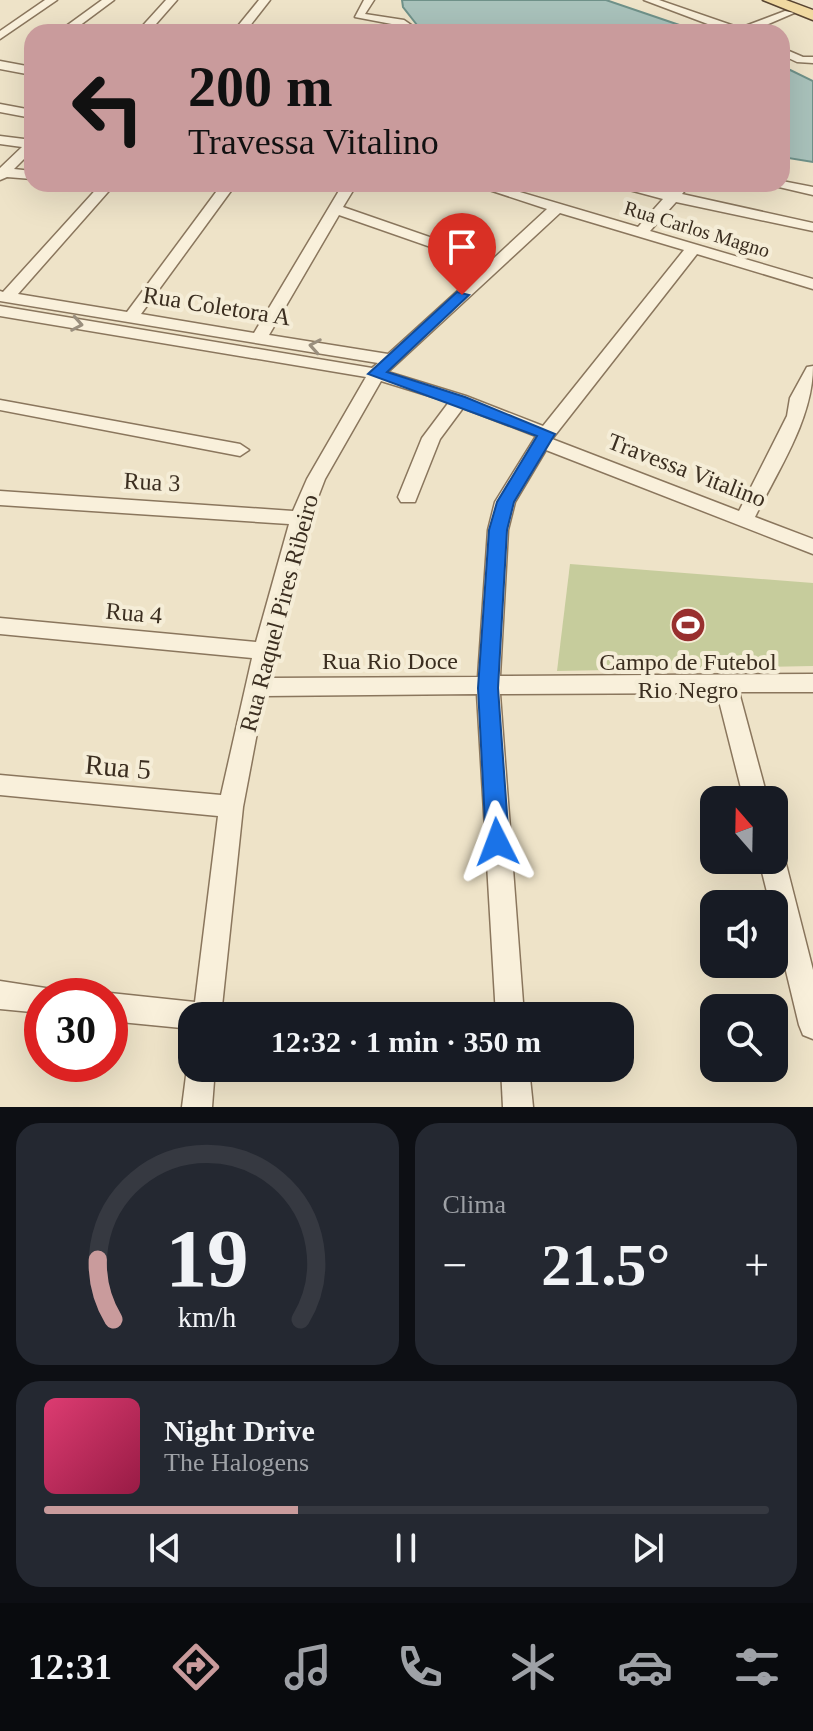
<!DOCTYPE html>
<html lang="pt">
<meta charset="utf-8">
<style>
:root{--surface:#171b24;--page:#242831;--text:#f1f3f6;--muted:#9ea1a6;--line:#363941;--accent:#c99b9c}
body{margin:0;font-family:"Times New Roman",serif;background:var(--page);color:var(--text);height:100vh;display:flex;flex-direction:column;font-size:30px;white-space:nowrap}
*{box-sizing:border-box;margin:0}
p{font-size:26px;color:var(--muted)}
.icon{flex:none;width:44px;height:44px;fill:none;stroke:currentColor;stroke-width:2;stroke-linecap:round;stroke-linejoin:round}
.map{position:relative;height:1107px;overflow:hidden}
.details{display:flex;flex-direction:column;gap:16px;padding:16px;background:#0d0f14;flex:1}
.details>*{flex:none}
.hud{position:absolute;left:24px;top:24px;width:766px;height:168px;border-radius:24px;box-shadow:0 8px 32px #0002;background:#c99b9c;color:#111;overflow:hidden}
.needle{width:52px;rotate:340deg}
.tools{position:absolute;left:700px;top:786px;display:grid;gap:16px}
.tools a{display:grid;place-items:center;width:88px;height:88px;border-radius:16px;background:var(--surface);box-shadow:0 8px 32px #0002;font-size:40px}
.speed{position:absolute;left:24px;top:978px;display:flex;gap:16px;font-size:40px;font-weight:700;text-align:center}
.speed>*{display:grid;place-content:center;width:104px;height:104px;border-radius:50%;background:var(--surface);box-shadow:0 8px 32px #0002;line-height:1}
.speed .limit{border:12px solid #d22;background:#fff;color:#111}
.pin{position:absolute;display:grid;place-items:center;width:68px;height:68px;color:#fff;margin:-82px -34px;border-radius:50% 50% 50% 0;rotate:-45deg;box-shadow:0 0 8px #0007}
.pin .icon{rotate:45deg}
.me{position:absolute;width:88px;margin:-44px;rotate:357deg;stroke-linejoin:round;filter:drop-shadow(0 0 6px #0008)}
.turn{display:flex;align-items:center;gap:28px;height:168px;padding:0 32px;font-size:36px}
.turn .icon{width:104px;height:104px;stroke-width:2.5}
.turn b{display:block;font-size:56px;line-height:68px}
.big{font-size:60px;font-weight:800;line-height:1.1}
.details .widget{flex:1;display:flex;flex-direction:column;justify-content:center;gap:12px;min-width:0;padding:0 28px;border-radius:24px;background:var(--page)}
.details .dial{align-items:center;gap:0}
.dial svg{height:208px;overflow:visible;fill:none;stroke:var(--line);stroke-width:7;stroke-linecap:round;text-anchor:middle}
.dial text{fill:var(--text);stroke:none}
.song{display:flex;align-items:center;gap:24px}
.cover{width:96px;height:96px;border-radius:12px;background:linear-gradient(135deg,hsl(340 70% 55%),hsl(340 70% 35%))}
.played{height:8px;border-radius:4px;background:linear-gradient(90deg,var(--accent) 35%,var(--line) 35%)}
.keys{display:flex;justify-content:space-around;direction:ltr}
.heat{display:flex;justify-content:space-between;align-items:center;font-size:44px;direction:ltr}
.details .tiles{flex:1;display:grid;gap:16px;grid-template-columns:1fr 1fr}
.widget:last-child{grid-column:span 2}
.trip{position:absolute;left:178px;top:1002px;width:456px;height:80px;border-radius:24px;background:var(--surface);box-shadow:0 8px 32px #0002;font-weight:800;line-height:80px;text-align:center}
.tabs{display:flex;height:128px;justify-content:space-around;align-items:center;background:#090b0e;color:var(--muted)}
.tabs .icon{width:56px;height:56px}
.tabs .active{color:var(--accent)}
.tabs b{font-size:36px;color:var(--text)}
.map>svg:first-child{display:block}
.green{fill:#c6cc9c}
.water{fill:#a9c2bb;stroke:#6f9189;stroke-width:2}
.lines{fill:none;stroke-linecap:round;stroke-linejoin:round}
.minor-casing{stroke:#8a765d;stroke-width:3}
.primary-casing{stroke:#584431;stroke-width:3}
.minor{fill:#f9f0db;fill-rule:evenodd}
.primary{fill:#f0d9a1;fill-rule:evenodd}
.oneway{stroke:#9a8f7e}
.route{fill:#1a73e8;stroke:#114b97;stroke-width:2}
.labels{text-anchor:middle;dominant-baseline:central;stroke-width:8;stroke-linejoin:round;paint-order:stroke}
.far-street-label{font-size:20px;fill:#3b2e20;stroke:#f5edd7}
.street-label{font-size:24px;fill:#3b2e20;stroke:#f5edd7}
.poi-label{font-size:24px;fill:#3b2e20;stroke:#f5edd7}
.near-street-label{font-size:28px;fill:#3b2e20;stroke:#f5edd7}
</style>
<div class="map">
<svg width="813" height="1107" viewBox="0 0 813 1107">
<rect width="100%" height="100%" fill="#eee3c8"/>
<path class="green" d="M 570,564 L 813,583 L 813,666 L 557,671 Z"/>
<g class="water">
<path d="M 402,0 L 606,0 L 700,32 L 413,32 L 417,25 L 403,7 Z"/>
<path d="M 782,66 L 813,81 L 813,162 L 782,157 Z"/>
</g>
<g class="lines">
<defs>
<g id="minor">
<path d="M 45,0 L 57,0 L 0,39 L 0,31 Z"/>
<path d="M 102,0 L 114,0 L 71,32 L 58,32 Z"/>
<path d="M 166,0 L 177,0 L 149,32 L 137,32 Z"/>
<path d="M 259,0 L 270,0 L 245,32 L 233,32 Z"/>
<path d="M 364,0 L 374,0 L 365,14 L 404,20 L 414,27 L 411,32 L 399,32 L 402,28 L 397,25 L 355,17 Z"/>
<path d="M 644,0 L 659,0 L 740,28 L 785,11 L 794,13 L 750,32 L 729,32 Z"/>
<path d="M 782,48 L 803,57 L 813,57 L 813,63 L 797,62 L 782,55 Z"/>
<path d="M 0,61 L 32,67 L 32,75 L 0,69 Z"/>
<path d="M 0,104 L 32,110 L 32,118 L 0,112 Z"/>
<path d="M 0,136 L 32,140 L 32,151 L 14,169 L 32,171 L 32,179 L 7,177 L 0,180 L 0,168 L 22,147 L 0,144 Z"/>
<path d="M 782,181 L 813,187 L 813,195 L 766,184 L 782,184 Z"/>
<path d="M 101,184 L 115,184 L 18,294 L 127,312 L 222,184 L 236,184 L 141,314 L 254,333 L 343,184 L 357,184 L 343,207 L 493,259 L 547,209 L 471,184 L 493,184 L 638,227 L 663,199 L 607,184 L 633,184 L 669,192 L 676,184 L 686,184 L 688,187 L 682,194 L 813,223 L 813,231 L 676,202 L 650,231 L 813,279 L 813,289 L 697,254 L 552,439 L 739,511 L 787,416 L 790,398 L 807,367 L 813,366 C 813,419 778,470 755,517 L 813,539 L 813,554 L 546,450 L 515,502 L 508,530 L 500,676 L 813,674 L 813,692 L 739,692 L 768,800 L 744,800 L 717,693 L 500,694 L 524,1016 L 496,1016 L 477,694 L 264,696 L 243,807 L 221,1016 L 192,1016 L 192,1029 L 110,1021 L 110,996 L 103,996 L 110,993 L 195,1002 L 218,816 L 0,795 L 0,775 L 221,795 L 252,658 L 0,634 L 0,618 L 256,642 L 289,524 L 0,505 L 0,491 L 293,511 L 307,479 L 366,377 L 0,316 L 0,306 L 372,368 L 378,363 L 0,301 L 0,291 L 3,292 ZM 560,213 L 684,250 L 543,426 L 466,396 L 388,372 ZM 339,215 L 485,266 L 388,354 L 269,335 ZM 381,381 L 449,402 L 422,438 L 398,497 L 401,502 L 415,502 L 440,439 L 463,408 L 536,436 L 495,502 L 488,530 L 478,677 L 268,678 L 310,518 L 325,479 Z"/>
<path d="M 0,400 L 240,444 L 249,450 L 240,456 L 0,410 Z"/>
<path d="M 774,849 L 781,852 L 785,860 L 813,970 L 813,1039 L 803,1035 L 799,1025 L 774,921 L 774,904 L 770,904 L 759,860 L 774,860 Z"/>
<path d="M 0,981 L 52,989 L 55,996 L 42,996 L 42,1013 L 0,1009 Z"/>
<path d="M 192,1057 L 192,1068 L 215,1068 L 212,1107 L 182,1107 L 187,1068 Z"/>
<path d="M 501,1068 L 529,1068 L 533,1107 L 503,1107 Z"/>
</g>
<path id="primary" d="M 763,0 L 786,0 L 813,10 L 813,20 Z"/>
</defs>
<use href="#minor" class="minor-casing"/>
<use href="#primary" class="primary-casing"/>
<use href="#minor" class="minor"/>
<use href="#primary" class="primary"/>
</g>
<defs><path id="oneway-chevron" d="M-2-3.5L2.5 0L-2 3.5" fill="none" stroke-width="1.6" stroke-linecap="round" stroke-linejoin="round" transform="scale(2)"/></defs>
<g class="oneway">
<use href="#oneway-chevron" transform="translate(77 324) rotate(10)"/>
<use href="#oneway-chevron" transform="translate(315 346) rotate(-170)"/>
</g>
<path class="route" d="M 457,292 L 469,295 L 387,372 L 465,397 L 555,434 L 514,502 L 507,530 L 498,688 L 509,842 L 505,849 L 497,852 L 489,849 L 486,842 L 478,688 L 489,530 L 497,502 L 537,436 L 368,374 Z"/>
<defs>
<symbol id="stadium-disc" viewBox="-11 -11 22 22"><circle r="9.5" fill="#982f2e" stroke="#f5edd7"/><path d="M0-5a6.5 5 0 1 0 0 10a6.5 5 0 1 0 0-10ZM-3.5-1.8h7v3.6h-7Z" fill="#fff"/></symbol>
</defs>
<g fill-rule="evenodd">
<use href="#stadium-disc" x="668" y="605" width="40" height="40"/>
</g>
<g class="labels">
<g class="far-street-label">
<text transform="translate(697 229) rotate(17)">Rua Carlos Magno</text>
</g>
<g class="street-label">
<text transform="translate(217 306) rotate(9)">Rua Coletora A</text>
<text transform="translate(687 470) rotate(21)">Travessa Vitalino</text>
<text transform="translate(152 482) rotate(3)">Rua 3</text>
<text transform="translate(134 613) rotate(5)">Rua 4</text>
<text transform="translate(279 613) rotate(-75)">Rua Raquel Pires Ribeiro</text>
<text x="390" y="661">Rua Rio Doce</text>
</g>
<g class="poi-label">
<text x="688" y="662">Campo de Futebol<tspan x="688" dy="28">Rio Negro</tspan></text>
</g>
<g class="near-street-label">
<text transform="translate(118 767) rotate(5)">Rua 5</text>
</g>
</g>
</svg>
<div class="tools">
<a><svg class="needle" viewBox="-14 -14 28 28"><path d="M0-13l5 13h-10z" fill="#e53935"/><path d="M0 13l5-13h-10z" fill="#9ea1a6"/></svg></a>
<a><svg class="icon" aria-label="sound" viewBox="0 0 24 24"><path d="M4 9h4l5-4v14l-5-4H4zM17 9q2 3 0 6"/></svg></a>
<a><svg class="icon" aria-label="search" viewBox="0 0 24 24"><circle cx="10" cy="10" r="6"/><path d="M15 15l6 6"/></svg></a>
</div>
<div class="speed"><div class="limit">30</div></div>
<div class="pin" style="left:462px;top:295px;background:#d93025"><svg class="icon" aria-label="arrive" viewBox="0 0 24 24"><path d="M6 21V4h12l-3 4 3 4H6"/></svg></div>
<svg class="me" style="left:497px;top:842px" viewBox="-20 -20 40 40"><path d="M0-17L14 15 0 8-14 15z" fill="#1a73e8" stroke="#fff" stroke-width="4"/></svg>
<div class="trip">12:32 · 1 min · 350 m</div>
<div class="hud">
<div class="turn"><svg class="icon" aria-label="left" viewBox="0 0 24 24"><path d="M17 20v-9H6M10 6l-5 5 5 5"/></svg><div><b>200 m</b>Travessa Vitalino</div></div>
</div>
</div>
<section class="details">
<div class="tiles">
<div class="widget dial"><svg viewBox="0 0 100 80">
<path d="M14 69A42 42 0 1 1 86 69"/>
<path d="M14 69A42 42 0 0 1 8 46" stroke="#c99b9c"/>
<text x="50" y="56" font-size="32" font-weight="700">19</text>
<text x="50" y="72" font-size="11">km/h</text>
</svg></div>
<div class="widget"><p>Clima</p>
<div class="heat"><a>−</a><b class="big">21.5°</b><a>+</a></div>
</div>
<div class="widget">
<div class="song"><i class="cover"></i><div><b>Night Drive</b><p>The Halogens</p></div></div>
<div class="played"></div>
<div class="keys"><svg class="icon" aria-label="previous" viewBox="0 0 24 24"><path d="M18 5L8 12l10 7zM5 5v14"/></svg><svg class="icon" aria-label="pause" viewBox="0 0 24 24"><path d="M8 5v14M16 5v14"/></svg><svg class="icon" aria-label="next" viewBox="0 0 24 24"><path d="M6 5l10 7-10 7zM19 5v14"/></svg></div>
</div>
</div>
</section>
<nav class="tabs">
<b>12:31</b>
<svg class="icon active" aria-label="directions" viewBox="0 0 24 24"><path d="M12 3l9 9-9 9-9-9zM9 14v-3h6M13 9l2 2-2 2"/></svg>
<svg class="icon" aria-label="music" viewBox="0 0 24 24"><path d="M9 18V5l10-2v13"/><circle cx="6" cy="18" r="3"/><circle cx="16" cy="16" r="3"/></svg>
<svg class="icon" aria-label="phone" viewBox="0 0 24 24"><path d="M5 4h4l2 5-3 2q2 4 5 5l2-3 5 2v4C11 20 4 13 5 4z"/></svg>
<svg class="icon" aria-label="climate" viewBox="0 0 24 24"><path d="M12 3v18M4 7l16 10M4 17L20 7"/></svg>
<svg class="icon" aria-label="car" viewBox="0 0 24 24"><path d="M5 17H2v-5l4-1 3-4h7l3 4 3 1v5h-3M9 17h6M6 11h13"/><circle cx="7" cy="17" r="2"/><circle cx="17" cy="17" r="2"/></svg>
<svg class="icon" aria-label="filters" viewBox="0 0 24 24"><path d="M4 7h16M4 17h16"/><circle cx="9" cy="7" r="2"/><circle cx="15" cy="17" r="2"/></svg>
</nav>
